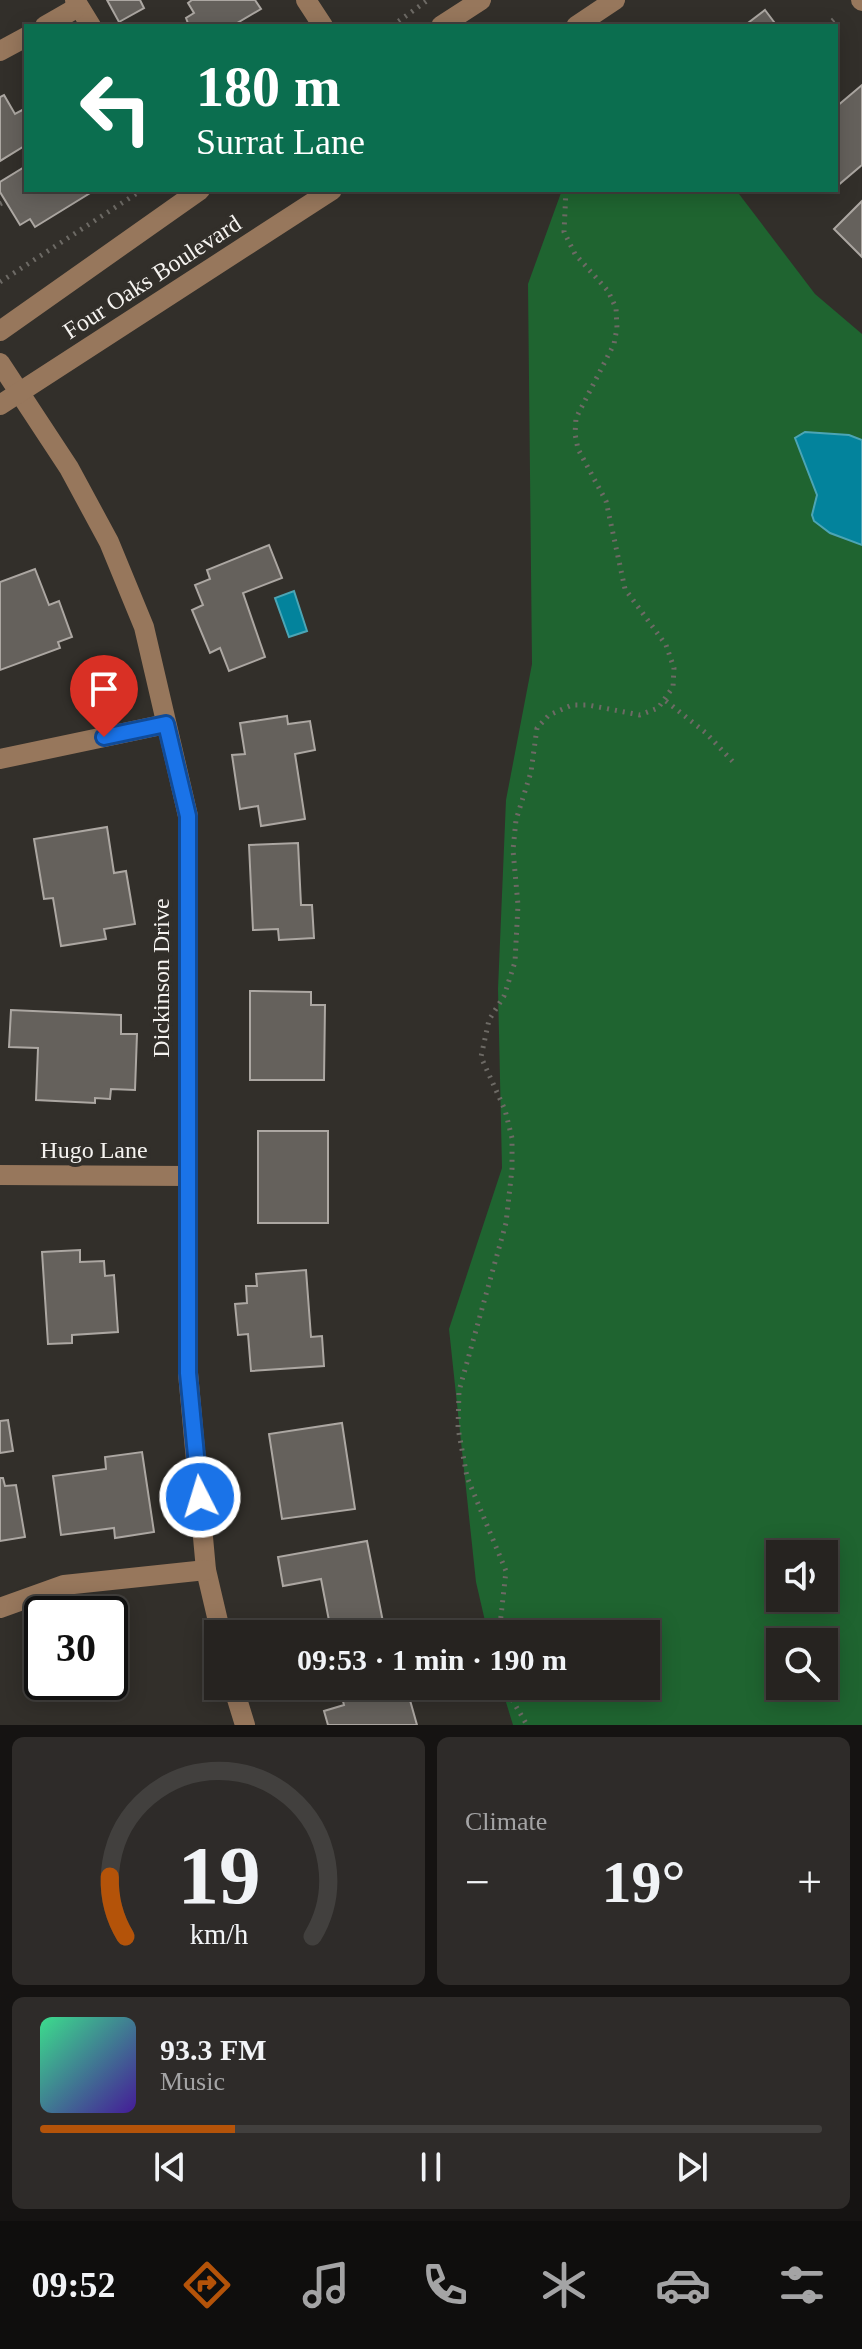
<!DOCTYPE html>
<meta charset="utf-8">
<style>
:root{--surface:#262320;--page:#2e2b29;--text:#f1f3f6;--muted:#a4a4a5;--line:#42403e;--accent:#b45309}
body{margin:0;font-family:Georgia,serif;background:var(--page);color:var(--text);height:100vh;display:flex;flex-direction:column;font-size:30px;white-space:nowrap}
*{box-sizing:border-box;margin:0}
p{font-size:26px;color:var(--muted)}
.icon{flex:none;width:44px;height:44px;fill:none;stroke:currentColor;stroke-width:2;stroke-linecap:round;stroke-linejoin:round}
.map{position:relative;height:1725px;overflow:hidden}
.details{display:flex;flex-direction:column;gap:12px;padding:12px;background:#151312;flex:1}
.details>*{flex:none}
.guide{position:absolute;left:24px;top:24px;width:814px;height:168px;border-radius:0px;box-shadow:0 4px 20px #0003,0 0 0 2px var(--line);background:#0b6e4f;color:#fff;overflow:hidden}
.controls{position:absolute;left:766px;top:1540px;display:grid;gap:16px}
.controls a{display:grid;place-items:center;width:72px;height:72px;border-radius:0px;background:var(--surface);box-shadow:0 4px 20px #0003,0 0 0 2px var(--line);font-size:40px}
.speed{position:absolute;left:24px;top:1596px;display:flex;gap:16px;font-size:40px;font-weight:700;text-align:center}
.speed>*{display:grid;place-content:center;width:104px;height:104px;border-radius:50%;background:var(--surface);box-shadow:0 4px 20px #0003,0 0 0 2px var(--line);line-height:1}
.speed .limit{border:4px solid #111;border-radius:12px;background:#fff;color:#111}
.pin{position:absolute;display:grid;place-items:center;width:68px;height:68px;color:#fff;margin:-82px -34px;border-radius:50% 50% 50% 0;rotate:-45deg;box-shadow:0 0 8px #0007}
.pin .icon{rotate:45deg}
.me{position:absolute;width:88px;margin:-44px;rotate:355deg;stroke-linejoin:round;filter:drop-shadow(0 0 6px #0008)}
.turn{display:flex;align-items:center;gap:28px;height:168px;padding:0 40px;font-size:36px}
.turn .icon{width:104px;height:104px;stroke-width:2.5}
.turn b{display:block;font-size:56px;line-height:68px}
.big{font-size:60px;font-weight:600;line-height:1.1}
.details .card{flex:1;display:flex;flex-direction:column;justify-content:center;gap:12px;min-width:0;padding:0 28px;border-radius:12px;background:var(--page)}
.details .dial{align-items:center;gap:0}
.dial svg{height:208px;overflow:visible;fill:none;stroke:var(--line);stroke-width:7;stroke-linecap:round;text-anchor:middle}
.dial text{fill:var(--text);stroke:none}
.song{display:flex;align-items:center;gap:24px}
.cover{width:96px;height:96px;border-radius:12px;background:linear-gradient(135deg,hsl(150 70% 55%),hsl(260 70% 35%))}
.played{height:8px;border-radius:4px;background:linear-gradient(90deg,var(--accent) 25%,var(--line) 25%)}
.keys{display:flex;justify-content:space-around;direction:ltr}
.heat{display:flex;justify-content:space-between;align-items:center;font-size:44px;direction:ltr}
.details .tiles{flex:1;display:grid;gap:12px;grid-template-columns:1fr 1fr}
.card:last-child{grid-column:span 2}
.trip{position:absolute;left:204px;top:1620px;width:456px;height:80px;border-radius:0px;background:var(--surface);box-shadow:0 4px 20px #0003,0 0 0 2px var(--line);font-weight:600;line-height:80px;text-align:center}
.tab-bar{display:flex;height:128px;justify-content:space-around;align-items:center;background:#0f0e0d;color:var(--muted)}
.tab-bar .icon{width:56px;height:56px}
.tab-bar .on{color:var(--accent)}
.tab-bar b{font-size:36px;color:var(--text)}
.map>svg:first-child{display:block}
.green{fill:#1f6430;fill-rule:evenodd}
.water{fill:#03839c;stroke:#4ca5b5;stroke-width:2}
.building{fill:#65615c;stroke:#aca7a2;stroke-width:2}
.lines{fill:none;stroke-linecap:round;stroke-linejoin:round}
.path{stroke:#6d6a65;stroke-width:5;stroke-dasharray:2 6;stroke-linecap:butt}
.minor{stroke:#97775c;stroke-width:20}
.route-casing{stroke:#114b97;stroke-width:20}
.route{stroke:#1a73e8;stroke-width:14}
.labels{text-anchor:middle;dominant-baseline:central;stroke-width:8;stroke-linejoin:round;paint-order:stroke}
.street-label{font-size:24px;fill:#f5f3f0;stroke:#322f2a}
</style>
<div class="map">
<svg width="862" height="1725" viewBox="0 0 862 1725">
<rect width="100%" height="100%" fill="#322f2a"/>
<path class="green" d="M 562,190 L 736,190 L 815,294 L 862,334 L 862,1725 L 513,1725 L 501,1686 L 646,1686 L 646,1634 L 488,1634 L 476,1582 L 449,1329 L 502,1168 L 498,989 L 506,800 L 532,664 L 528,284 ZM 780,1554 L 824,1554 L 824,1598 L 780,1598 ZM 780,1642 L 824,1642 L 824,1686 L 780,1686 Z"/>
<g class="water">
<path d="M 805,432 L 849,435 L 862,440 L 862,545 L 830,533 L 814,521 L 812,515 L 817,495 L 795,438 Z"/>
<path d="M 294,591 L 307,631 L 289,637 L 275,598 Z"/>
</g>
<g class="building">
<path d="M 107,0 L 140,0 L 144,8 L 119,22 Z"/>
<path d="M 192,0 L 255,0 L 261,9 L 232,26 L 189,26 L 186,18 L 194,13 L 188,3 Z"/>
<path d="M 765,10 L 777,26 L 744,26 Z"/>
<path d="M 862,85 L 862,165 L 836,187 L 836,107 Z"/>
<path d="M 4,95 L 15,114 L 26,108 L 26,145 L 0,161 L 0,97 Z"/>
<path d="M 26,166 L 26,190 L 95,190 L 35,227 L 30,219 L 20,225 L 0,192 L 0,182 Z"/>
<path d="M 862,201 L 862,257 L 834,229 Z"/>
<path d="M 269,545 L 282,578 L 243,593 L 265,657 L 229,671 L 220,648 L 210,653 L 192,610 L 203,605 L 195,585 L 210,579 L 207,570 Z"/>
<path d="M 35,569 L 49,605 L 59,601 L 72,637 L 58,642 L 60,648 L 0,670 L 0,582 Z"/>
<path d="M 287,716 L 288,724 L 310,721 L 315,750 L 295,754 L 305,819 L 261,826 L 258,806 L 240,809 L 232,755 L 245,754 L 240,723 Z"/>
<path d="M 107,827 L 114,873 L 126,871 L 135,924 L 104,929 L 106,939 L 61,946 L 53,898 L 44,899 L 34,839 Z"/>
<path d="M 298,843 L 301,905 L 312,905 L 314,938 L 279,940 L 278,929 L 253,930 L 249,845 Z"/>
<path d="M 250,991 L 311,992 L 311,1005 L 325,1005 L 324,1080 L 250,1080 Z"/>
<path d="M 11,1010 L 121,1015 L 121,1034 L 137,1034 L 135,1090 L 111,1089 L 110,1099 L 95,1098 L 95,1103 L 36,1100 L 38,1048 L 9,1047 Z"/>
<rect x="258" y="1131" width="70" height="92"/>
<path d="M 80,1250 L 80,1262 L 104,1261 L 105,1276 L 114,1275 L 118,1332 L 72,1335 L 72,1343 L 48,1344 L 42,1252 Z"/>
<path d="M 306,1270 L 311,1337 L 322,1336 L 324,1366 L 251,1371 L 248,1334 L 238,1335 L 235,1304 L 247,1303 L 246,1286 L 257,1286 L 256,1274 Z"/>
<path d="M 8,1420 L 13,1451 L 0,1453 L 0,1421 Z"/>
<path d="M 342,1423 L 355,1509 L 282,1519 L 269,1434 Z"/>
<path d="M 142,1452 L 154,1532 L 115,1538 L 114,1528 L 61,1535 L 53,1476 L 106,1469 L 105,1457 Z"/>
<path d="M 0,1478 L 3,1478 L 5,1486 L 16,1485 L 25,1537 L 0,1541 Z"/>
<path d="M 367,1541 L 383,1622 L 331,1631 L 321,1579 L 283,1586 L 278,1557 Z"/>
<path d="M 339,1686 L 406,1686 L 417,1725 L 328,1725 L 324,1711 L 344,1705 Z"/>
</g>
<g class="lines">
<g class="path">
<path d="M 179,26 L 185,21"/>
<path d="M 392,26 L 428,0"/>
<path d="M 826,26 L 838,16"/>
<path d="M 0,204 L 4,202"/>
<path d="M 0,282 L 142,190"/>
<path d="M 666,701 L 706,733 L 735,764"/>
<path d="M 499,1634 L 506,1571 L 467,1477 L 458,1428 L 459,1391 L 506,1223 L 512,1169 L 512,1138 L 505,1110 L 481,1057 L 489,1020 L 504,996 L 515,962 L 518,905 L 513,850 L 516,820 L 531,772 L 537,728 L 549,715 L 572,705 L 588,705 L 640,715 L 658,708 L 673,687 L 674,668 L 666,645 L 625,589 L 606,501 L 578,449 L 575,434 L 576,418 L 614,344 L 617,328 L 616,308 L 608,291 L 575,254 L 564,232 L 566,190"/>
<path d="M 504,1686 L 527,1725"/>
</g>
<g class="minor">
<path d="M 75,0 L 91,26"/>
<path d="M 306,0 L 323,26"/>
<path d="M 861,0 L 862,1"/>
<path d="M 45,26 L 78,7"/>
<path d="M 441,26 L 481,0"/>
<path d="M 576,26 L 615,0"/>
<path d="M 0,51 L 26,37"/>
<path d="M 0,331 L 200,190"/>
<path d="M 0,363 L 69,468 L 109,542 L 144,627 L 188,816 L 188,1373 L 206,1570 L 221,1634"/>
<path d="M 0,405 L 332,190"/>
<path d="M 0,759 L 166,724"/>
<path d="M 0,1175 L 188,1176"/>
<path d="M 0,1608 L 64,1585 L 206,1570"/>
<path d="M 233,1686 L 245,1725"/>
</g>
</g>
<g class="lines">
<defs>
<path id="route" d="M 104,737 L 166,724 L 188,816 L 188,1373 L 200,1497"/>
</defs>
<use href="#route" class="route-casing"/>
<use href="#route" class="route"/>
</g>
<g class="labels">
<g class="street-label">
<text transform="translate(152 277) rotate(-33)">Four Oaks Boulevard</text>
<text transform="translate(161 978) rotate(-90)">Dickinson Drive</text>
<text x="94" y="1150">Hugo Lane</text>
</g>
</g>
</svg>
<div class="controls">
<a><svg class="icon" aria-label="sound" viewBox="0 0 24 24"><path d="M4 9h4l5-4v14l-5-4H4zM17 9q2 3 0 6"/></svg></a>
<a><svg class="icon" aria-label="search" viewBox="0 0 24 24"><circle cx="10" cy="10" r="6"/><path d="M15 15l6 6"/></svg></a>
</div>
<div class="speed"><div class="limit">30</div></div>
<div class="pin" style="left:104px;top:737px;background:#d93025"><svg class="icon" aria-label="arrive" viewBox="0 0 24 24"><path d="M6 21V4h12l-3 4 3 4H6"/></svg></div>
<svg class="me" style="left:200px;top:1497px" viewBox="-20 -20 40 40"><circle r="17" fill="#1a73e8" stroke="#fff" stroke-width="3"/><path d="M0-11L8 9 0 5-8 9z" fill="#fff"/></svg>
<div class="trip">09:53 · 1 min · 190 m</div>
<div class="guide">
<div class="turn"><svg class="icon" aria-label="left" viewBox="0 0 24 24"><path d="M17 20v-9H6M10 6l-5 5 5 5"/></svg><div><b>180 m</b>Surrat Lane</div></div>
</div>
</div>
<section class="details">
<div class="tiles">
<div class="card dial"><svg viewBox="0 0 100 80">
<path d="M14 69A42 42 0 1 1 86 69"/>
<path d="M14 69A42 42 0 0 1 8 46" stroke="#b45309"/>
<text x="50" y="56" font-size="32" font-weight="700">19</text>
<text x="50" y="72" font-size="11">km/h</text>
</svg></div>
<div class="card"><p>Climate</p>
<div class="heat"><a>−</a><b class="big">19°</b><a>+</a></div>
</div>
<div class="card">
<div class="song"><i class="cover"></i><div><b>93.3 FM</b><p>Music</p></div></div>
<div class="played"></div>
<div class="keys"><svg class="icon" aria-label="previous" viewBox="0 0 24 24"><path d="M18 5L8 12l10 7zM5 5v14"/></svg><svg class="icon" aria-label="pause" viewBox="0 0 24 24"><path d="M8 5v14M16 5v14"/></svg><svg class="icon" aria-label="next" viewBox="0 0 24 24"><path d="M6 5l10 7-10 7zM19 5v14"/></svg></div>
</div>
</div>
</section>
<nav class="tab-bar">
<b>09:52</b>
<svg class="icon on" aria-label="directions" viewBox="0 0 24 24"><path d="M12 3l9 9-9 9-9-9zM9 14v-3h6M13 9l2 2-2 2"/></svg>
<svg class="icon" aria-label="music" viewBox="0 0 24 24"><path d="M9 18V5l10-2v13"/><circle cx="6" cy="18" r="3"/><circle cx="16" cy="16" r="3"/></svg>
<svg class="icon" aria-label="phone" viewBox="0 0 24 24"><path d="M5 4h4l2 5-3 2q2 4 5 5l2-3 5 2v4C11 20 4 13 5 4z"/></svg>
<svg class="icon" aria-label="climate" viewBox="0 0 24 24"><path d="M12 3v18M4 7l16 10M4 17L20 7"/></svg>
<svg class="icon" aria-label="car" viewBox="0 0 24 24"><path d="M5 17H2v-5l4-1 3-4h7l3 4 3 1v5h-3M9 17h6M6 11h13"/><circle cx="7" cy="17" r="2"/><circle cx="17" cy="17" r="2"/></svg>
<svg class="icon" aria-label="filters" viewBox="0 0 24 24"><path d="M4 7h16M4 17h16"/><circle cx="9" cy="7" r="2"/><circle cx="15" cy="17" r="2"/></svg>
</nav>
